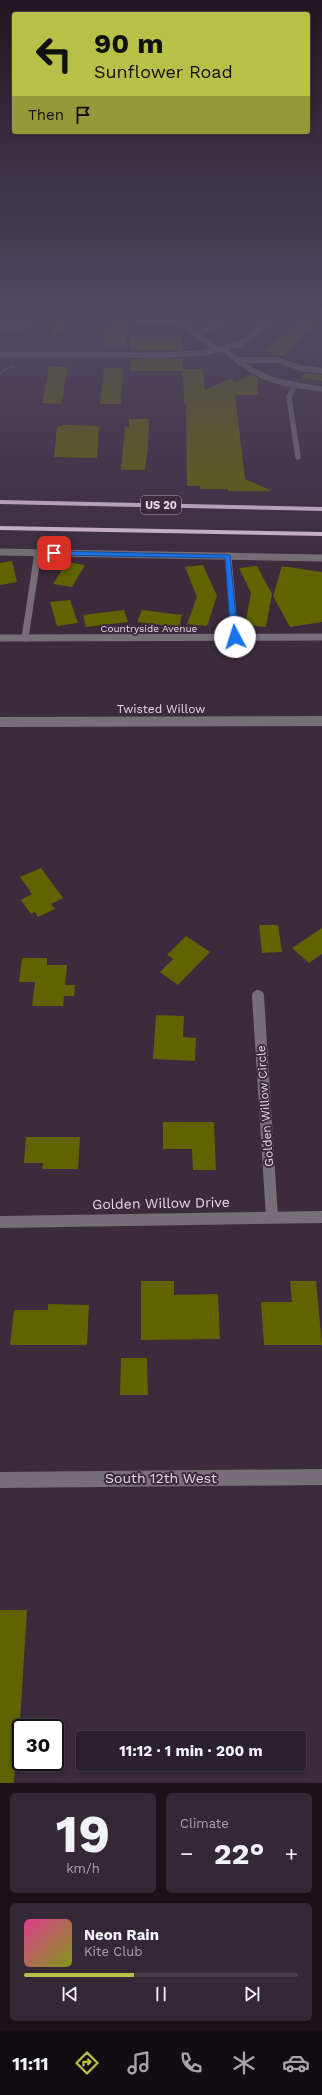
<!DOCTYPE html>
<meta charset="utf-8">
<style>
:root{--surface:#2d202e;--page:#352836;--text:#f1f3f6;--muted:#a7a3aa;--line:#483e4a;--accent:#b8c147}
body{margin:0;font-family:"Work Sans",sans-serif;background:var(--page);color:var(--text);height:100vh;display:flex;flex-direction:column;font-size:15px;white-space:nowrap}
*{box-sizing:border-box;margin:0}
p{font-size:13px;color:var(--muted)}
.icon{flex:none;width:22px;height:22px;fill:none;stroke:currentColor;stroke-width:2;stroke-linecap:round;stroke-linejoin:round}
.map{position:relative;height:1783px;overflow:hidden}
.panel{display:flex;flex-direction:column;gap:10px;padding:10px;background:#191219;flex:1}
.panel>*{flex:none}
.hud{position:absolute;left:12px;top:12px;width:298px;height:122px;border-radius:4px;box-shadow:0 2px 6px #0003,0 0 0 1px var(--line);background:#b8c147;color:#111;overflow:hidden}
.speed{position:absolute;left:12px;top:1719px;display:flex;gap:8px;font-size:20px;font-weight:700;text-align:center}
.speed>*{display:grid;place-content:center;width:52px;height:52px;border-radius:50%;background:var(--surface);box-shadow:0 2px 6px #0003,0 0 0 1px var(--line);line-height:1}
.speed .limit{border:2px solid #111;border-radius:6px;background:#fff;color:#111}
.pin{position:absolute;display:grid;place-items:center;width:34px;height:34px;color:#fff;margin:-17px;border-radius:8px;box-shadow:0 2px 6px #0006}
.me{position:absolute;width:44px;margin:-22px;rotate:355deg;stroke-linejoin:round;filter:drop-shadow(0 0 3px #0008)}
.turn{display:flex;align-items:center;gap:14px;height:84px;padding:0 16px;font-size:18px}
.turn .icon{width:52px;height:52px;stroke-width:2.5}
.turn b{display:block;font-size:28px;line-height:34px}
.then{display:flex;align-items:center;height:38px;padding:0 16px;background:#0003;gap:8px;font-size:15px}
.big{font-size:30px;font-weight:700;line-height:1.1}
.panel .widget{flex:1;display:flex;flex-direction:column;justify-content:center;gap:6px;min-width:0;padding:0 14px;border-radius:6px;background:var(--page)}
.panel .dial{align-items:center;gap:0}
.dial b{font-size:52px;line-height:1}
.song{display:flex;align-items:center;gap:12px}
.cover{width:48px;height:48px;border-radius:6px;background:linear-gradient(135deg,hsl(330 70% 55%),hsl(70 70% 35%))}
.played{height:4px;border-radius:2px;background:linear-gradient(90deg,var(--accent) 40%,var(--line) 40%)}
.keys{display:flex;justify-content:space-around;direction:ltr}
.heat{display:flex;justify-content:space-between;align-items:center;font-size:22px;direction:ltr}
.panel .tiles{flex:1;display:grid;gap:10px;grid-template-columns:1fr 1fr}
.widget:last-child{grid-column:span 2}
.trip{position:absolute;left:76px;top:1731px;width:230px;height:40px;border-radius:4px;background:var(--surface);box-shadow:0 2px 6px #0003,0 0 0 1px var(--line);font-weight:700;line-height:40px;text-align:center}
.tabs{display:flex;height:64px;justify-content:space-around;align-items:center;background:#120d12;color:var(--muted)}
.tabs .icon{width:28px;height:28px}
.tabs .current{color:var(--accent)}
.tabs b{font-size:18px;color:var(--text)}
.map>svg:first-child{display:block}
.building{fill:#5f6400}
.lines{fill:none;stroke-linecap:round;stroke-linejoin:round}
.path{stroke:#766677;stroke-width:1.5;stroke-dasharray:2 1;stroke-linecap:butt}
.minor-far4{stroke:#776e77;stroke-width:5.5}
.minor-far3{stroke:#776e77;stroke-width:7}
.minor-far2{stroke:#776e77;stroke-width:10}
.minor-far1{stroke:#776e77;stroke-width:12}
.minor{stroke:#776e77;stroke-width:16}
.highway{fill:#d7c0d8;fill-rule:evenodd}
.route{fill:#1a73e8;stroke:#114b97}
.labels{text-anchor:middle;dominant-baseline:central;stroke-width:4;stroke-linejoin:round;paint-order:stroke}
.far-street-label{font-size:10px;fill:#e6dbe7;stroke:#3c2a3d}
.shield{fill:#3c2a3d;stroke:#b3a6b4;stroke-width:1}
.shield-label{font-size:11px;font-weight:bold;fill:#e6dbe7}
.street-label{font-size:12px;fill:#e6dbe7;stroke:#3c2a3d}
.near-street-label{font-size:14px;fill:#e6dbe7;stroke:#3c2a3d}
</style>
<div class="map">
<svg width="322" height="1783" viewBox="0 0 322 1783">
<rect width="100%" height="100%" fill="#3c2a3d"/>
<g class="building">
<path d="M 54,319 L 83,319 L 50,337 Z"/>
<path d="M 107,319 L 128,319 L 126,345 L 104,345 Z"/>
<path d="M 302,319 L 320,319 L 284,356 L 268,353 L 270,352 L 265,350 Z"/>
<path d="M 129,337 L 182,337 L 183,350 L 130,351 Z"/>
<path d="M 183,358 L 183,369 L 203,369 L 205,390 L 229,379 L 237,382 L 251,374 L 257,378 L 259,395 L 235,395 L 245,479 L 272,491 L 228,491 L 228,489 L 200,489 L 200,486 L 187,486 L 186,404 L 184,404 L 183,371 L 131,371 L 130,359 Z"/>
<path d="M 49,367 L 68,367 L 61,404 L 42,403 Z"/>
<path d="M 104,368 L 123,368 L 121,404 L 100,404 Z"/>
<path d="M 304,373 L 322,375 L 322,381 L 302,378 Z"/>
<path d="M 129,419 L 149,419 L 148,446 L 145,470 L 121,470 L 125,427 L 129,427 Z"/>
<path d="M 63,425 L 99,426 L 97,458 L 54,457 L 57,427 Z"/>
<path d="M 12,561 L 17,582 L 0,585 L 0,563 Z"/>
<path d="M 67,562 L 85,565 L 72,587 L 53,584 Z"/>
<path d="M 203,565 L 217,596 L 207,626 L 187,624 L 197,597 L 185,567 Z"/>
<path d="M 257,566 L 272,594 L 266,627 L 245,625 L 251,593 L 239,568 Z"/>
<path d="M 282,566 L 322,572 L 322,622 L 290,627 L 273,596 Z"/>
<path d="M 70,600 L 78,623 L 57,626 L 50,602 Z"/>
<path d="M 124,610 L 128,622 L 86,627 L 83,615 Z"/>
<path d="M 142,610 L 182,615 L 179,627 L 137,622 Z"/>
<path d="M 41,868 L 63,898 L 51,904 L 55,909 L 38,917 L 35,912 L 31,914 L 21,900 L 32,894 L 20,877 Z"/>
<path d="M 259,925 L 278,925 L 282,952 L 262,953 Z"/>
<path d="M 322,928 L 322,954 L 309,963 L 292,948 Z"/>
<path d="M 186,936 L 210,952 L 178,985 L 160,972 L 173,959 L 167,955 Z"/>
<path d="M 22,958 L 47,958 L 47,965 L 67,965 L 65,985 L 75,985 L 74,996 L 64,996 L 63,1006 L 32,1006 L 35,982 L 19,982 Z"/>
<path d="M 156,1015 L 184,1016 L 183,1037 L 196,1038 L 195,1061 L 153,1059 Z"/>
<path d="M 163,1122 L 214,1122 L 216,1170 L 193,1170 L 192,1149 L 163,1149 Z"/>
<path d="M 26,1137 L 80,1137 L 78,1169 L 42,1169 L 43,1163 L 24,1163 Z"/>
<path d="M 141,1281 L 174,1281 L 174,1295 L 218,1294 L 220,1339 L 141,1340 Z"/>
<path d="M 290,1281 L 316,1281 L 322,1345 L 264,1345 L 261,1302 L 292,1302 Z"/>
<path d="M 48,1304 L 89,1305 L 87,1345 L 10,1345 L 14,1310 L 48,1310 Z"/>
<path d="M 121,1358 L 147,1358 L 148,1395 L 120,1395 Z"/>
<path d="M 0,1610 L 27,1610 L 18,1752 L 16,1752 L 14,1783 L 0,1783 Z"/>
</g>
<g class="lines">
<path class="path" d="M 0,374 L 3,370 L 14,366"/>
<g class="minor-far4">
<path d="M 138,319 L 138,321 L 181,322 L 195,334"/>
<path d="M 0,327 L 23,326 L 30,319"/>
<path d="M 224,349 C 258,380 278,383 322,389"/>
<path d="M 218,350 L 195,334 L 219,325 L 227,319"/>
<path d="M 0,355 L 165,355 L 203,353 L 240,344 L 275,319"/>
<path d="M 236,360 L 277,360 L 300,368 L 322,371"/>
<path d="M 295,385 L 289,397 L 298,457"/>
</g>
<g class="minor-far3">
<path d="M 0,552 L 322,558"/>
<path d="M 228,556 L 235,637"/>
<path d="M 0,638 L 322,637"/>
<path d="M 25,638 L 38,552"/>
</g>
<path class="minor-far2" d="M 0,722 L 322,721"/>
<g class="minor-far1">
<path d="M 258,996 L 272,1217"/>
<path d="M 0,1222 L 322,1217"/>
</g>
<path class="minor" d="M 0,1480 L 322,1477"/>
<g class="highway">
<path d="M 0,500 L 322,507 L 322,511 L 0,504 Z"/>
<path d="M 0,526 L 322,532 L 322,536 L 0,530 Z"/>
</g>
</g>
<linearGradient id="sky" x2="0" y2="1"><stop stop-color="#211722"/><stop offset="0.56" stop-color="#504a62"/><stop offset="1" stop-color="#504a62" stop-opacity="0"/></linearGradient>
<rect width="322" height="569" fill="url(#sky)"/>
<path class="route" d="M 52,551 L 230,555 L 238,637 L 235,640 L 231,637 L 225,558 L 54,555 L 52,554 Z"/>
<g class="labels">
<g class="far-street-label">
<text x="149" y="628">Countryside Avenue</text>
</g>
<rect class="shield" x="141" y="496" width="40" height="18" rx="3"/>
<g class="shield-label">
<text x="161" y="505">US 20</text>
</g>
<g class="street-label">
<text x="161" y="709">Twisted Willow</text>
<text transform="translate(265 1106) rotate(-94)">Golden Willow Circle</text>
</g>
<g class="near-street-label">
<text transform="translate(161 1203) rotate(-1)">Golden Willow Drive</text>
<text x="161" y="1478">South 12th West</text>
</g>
</g>
</svg>
<div class="speed"><div class="limit">30</div></div>
<div class="pin" style="left:54px;top:553px;background:#d93025"><svg class="icon" aria-label="arrive" viewBox="0 0 24 24"><path d="M6 21V4h12l-3 4 3 4H6"/></svg></div>
<svg class="me" style="left:235px;top:637px" viewBox="-20 -20 40 40"><circle r="19" fill="#fff"/><path d="M0-13L10 11 0 6-10 11z" fill="#1a73e8"/></svg>
<div class="trip">11:12 · 1 min · 200 m</div>
<div class="hud">
<div class="turn"><svg class="icon" aria-label="left" viewBox="0 0 24 24"><path d="M17 20v-9H6M10 6l-5 5 5 5"/></svg><div><b>90 m</b>Sunflower Road</div></div>
<div class="then">Then<svg class="icon" aria-label="arrive" viewBox="0 0 24 24"><path d="M6 21V4h12l-3 4 3 4H6"/></svg></div>
</div>
</div>
<section class="panel">
<div class="tiles">
<div class="widget dial"><b>19</b><p>km/h</p></div>
<div class="widget"><p>Climate</p>
<div class="heat"><a>−</a><b class="big">22°</b><a>+</a></div>
</div>
<div class="widget">
<div class="song"><i class="cover"></i><div><b>Neon Rain</b><p>Kite Club</p></div></div>
<div class="played"></div>
<div class="keys"><svg class="icon" aria-label="previous" viewBox="0 0 24 24"><path d="M18 5L8 12l10 7zM5 5v14"/></svg><svg class="icon" aria-label="pause" viewBox="0 0 24 24"><path d="M8 5v14M16 5v14"/></svg><svg class="icon" aria-label="next" viewBox="0 0 24 24"><path d="M6 5l10 7-10 7zM19 5v14"/></svg></div>
</div>
</div>
</section>
<nav class="tabs">
<b>11:11</b>
<svg class="icon current" aria-label="directions" viewBox="0 0 24 24"><path d="M12 3l9 9-9 9-9-9zM9 14v-3h6M13 9l2 2-2 2"/></svg>
<svg class="icon" aria-label="music" viewBox="0 0 24 24"><path d="M9 18V5l10-2v13"/><circle cx="6" cy="18" r="3"/><circle cx="16" cy="16" r="3"/></svg>
<svg class="icon" aria-label="phone" viewBox="0 0 24 24"><path d="M5 4h4l2 5-3 2q2 4 5 5l2-3 5 2v4C11 20 4 13 5 4z"/></svg>
<svg class="icon" aria-label="climate" viewBox="0 0 24 24"><path d="M12 3v18M4 7l16 10M4 17L20 7"/></svg>
<svg class="icon" aria-label="car" viewBox="0 0 24 24"><path d="M5 17H2v-5l4-1 3-4h7l3 4 3 1v5h-3M9 17h6M6 11h13"/><circle cx="7" cy="17" r="2"/><circle cx="17" cy="17" r="2"/></svg>
</nav>
